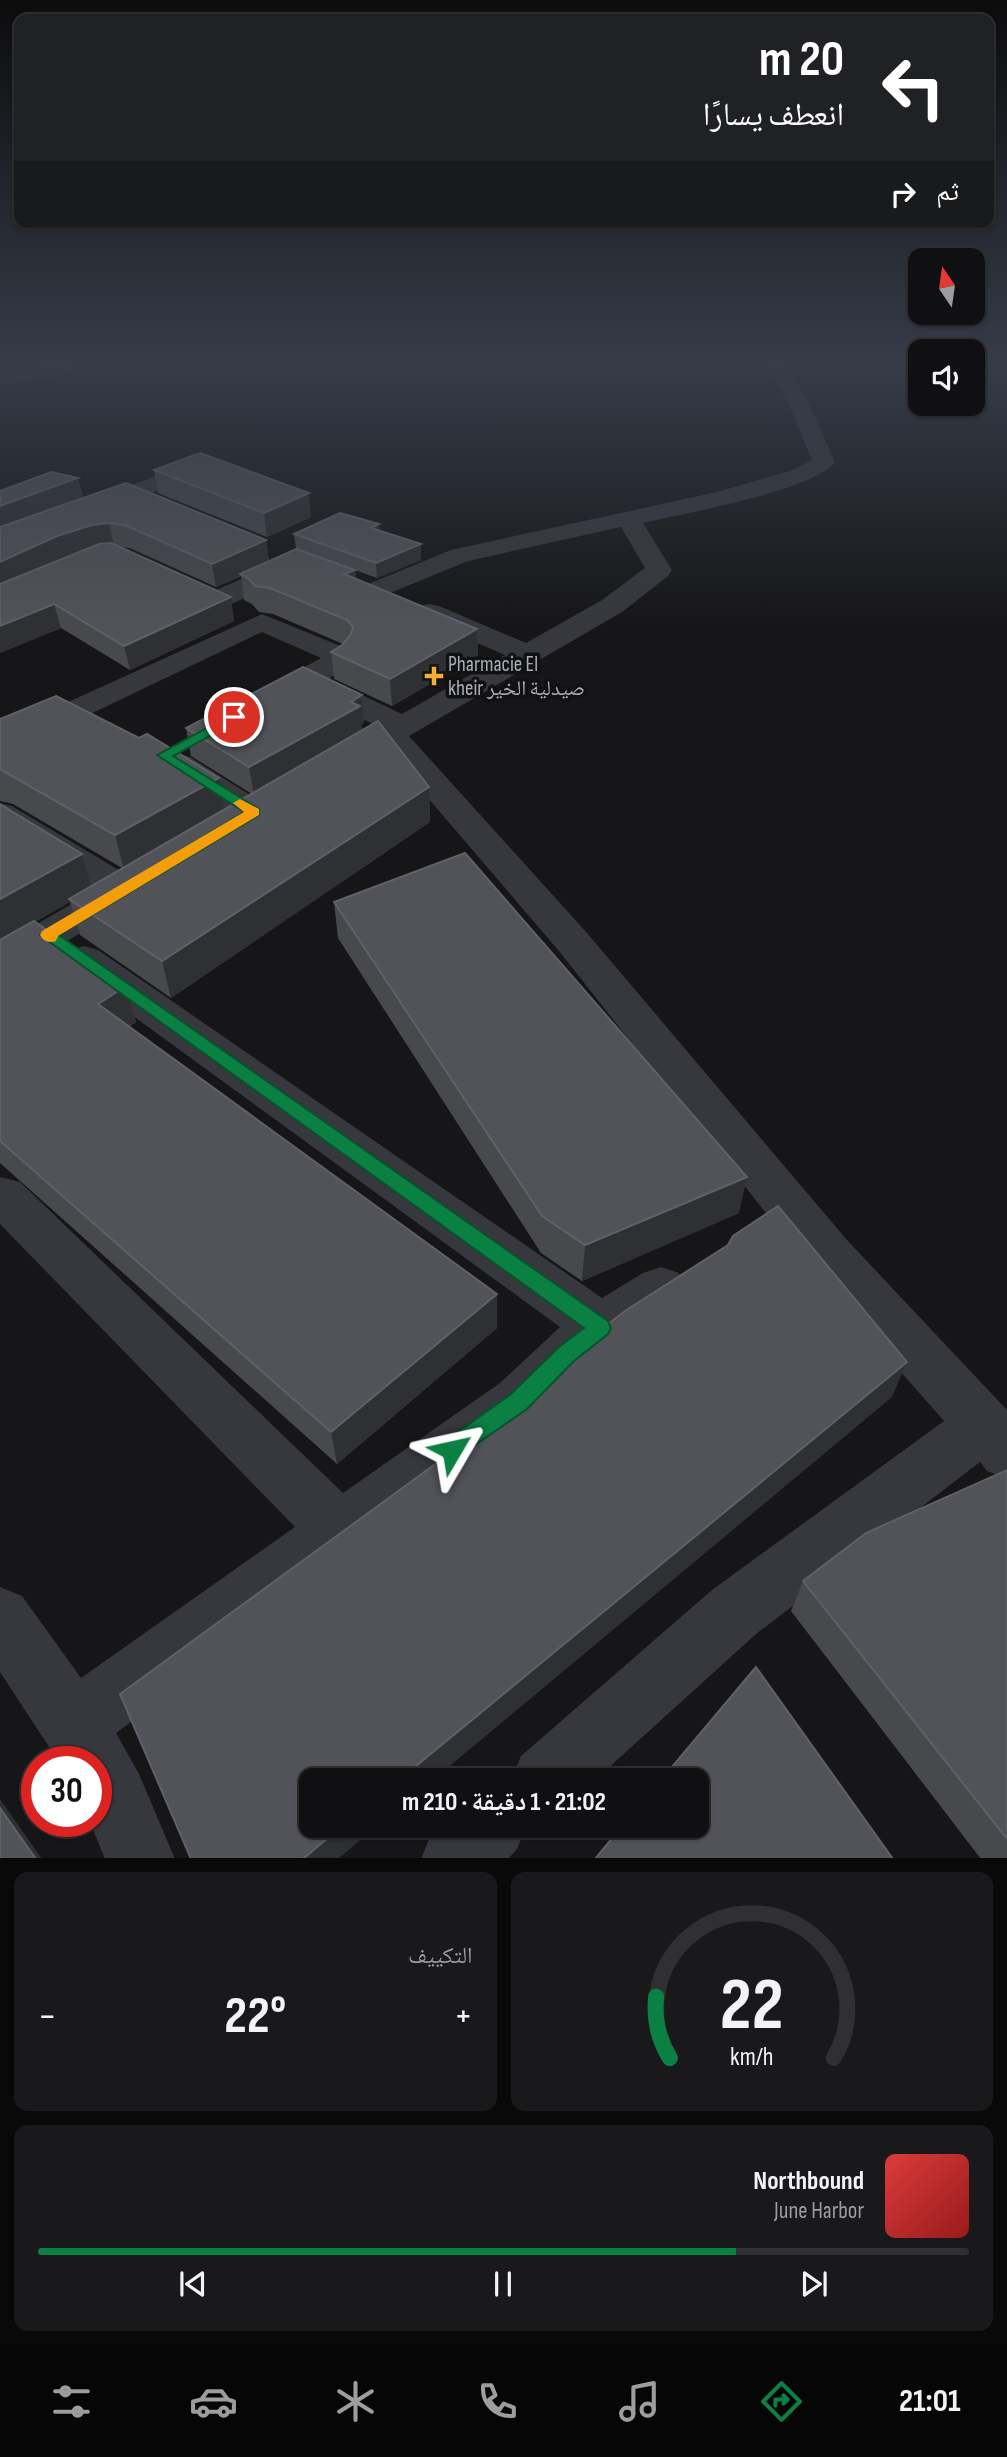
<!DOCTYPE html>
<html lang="ar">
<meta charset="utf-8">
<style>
:root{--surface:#101012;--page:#19191b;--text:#f1f3f6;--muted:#9c9d9f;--line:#303032;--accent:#0b8043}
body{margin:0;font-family:"Sofia Sans Condensed","Noto Naskh Arabic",sans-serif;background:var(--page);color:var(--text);direction:rtl;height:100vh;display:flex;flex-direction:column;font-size:26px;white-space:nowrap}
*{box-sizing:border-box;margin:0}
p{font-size:23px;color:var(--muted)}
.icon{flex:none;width:38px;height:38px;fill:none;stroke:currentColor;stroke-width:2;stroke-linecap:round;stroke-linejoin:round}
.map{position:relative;height:1858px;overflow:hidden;direction:ltr}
.drawer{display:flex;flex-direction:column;gap:14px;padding:14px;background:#09090a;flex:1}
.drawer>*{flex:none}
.top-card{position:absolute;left:14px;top:14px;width:980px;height:214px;border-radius:14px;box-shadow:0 2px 5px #0004,0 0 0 2px var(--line);direction:rtl;background:#202124;color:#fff;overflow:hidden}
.needle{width:46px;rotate:347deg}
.buttons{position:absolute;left:908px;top:248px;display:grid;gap:14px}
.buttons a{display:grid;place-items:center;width:77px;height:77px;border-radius:14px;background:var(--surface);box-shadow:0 2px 5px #0004,0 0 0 2px var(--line);font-size:35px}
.speed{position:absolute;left:21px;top:1746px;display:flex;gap:14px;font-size:35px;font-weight:700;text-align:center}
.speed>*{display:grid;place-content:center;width:91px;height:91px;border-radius:50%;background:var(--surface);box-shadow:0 2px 5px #0004,0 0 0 2px var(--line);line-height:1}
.speed .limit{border:10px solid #d22;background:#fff;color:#111}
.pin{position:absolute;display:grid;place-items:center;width:60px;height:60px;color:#fff;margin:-30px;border:4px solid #fff;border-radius:50%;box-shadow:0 2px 7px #0007}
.me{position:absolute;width:77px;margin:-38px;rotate:54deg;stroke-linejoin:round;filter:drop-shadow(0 0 5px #0008)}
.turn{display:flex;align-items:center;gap:24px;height:147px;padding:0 35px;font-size:32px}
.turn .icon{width:91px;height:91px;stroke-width:2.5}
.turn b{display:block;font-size:49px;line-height:60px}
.then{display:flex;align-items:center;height:66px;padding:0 35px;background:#0003;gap:14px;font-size:26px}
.big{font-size:52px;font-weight:700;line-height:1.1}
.drawer .tile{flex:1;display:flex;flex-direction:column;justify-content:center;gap:10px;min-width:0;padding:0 24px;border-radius:14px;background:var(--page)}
.drawer .dial{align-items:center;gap:0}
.dial svg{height:182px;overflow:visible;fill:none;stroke:var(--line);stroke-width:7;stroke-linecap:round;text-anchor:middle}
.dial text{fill:var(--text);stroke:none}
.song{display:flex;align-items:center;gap:21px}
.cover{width:84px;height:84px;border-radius:10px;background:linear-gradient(135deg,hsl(0 70% 55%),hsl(0 70% 35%))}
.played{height:7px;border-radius:4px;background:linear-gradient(90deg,var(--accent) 75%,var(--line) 75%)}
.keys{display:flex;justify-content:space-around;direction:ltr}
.heat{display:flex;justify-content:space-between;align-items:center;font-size:38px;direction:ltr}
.drawer .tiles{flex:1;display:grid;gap:14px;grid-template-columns:1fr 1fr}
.tile:last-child{grid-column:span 2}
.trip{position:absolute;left:299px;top:1768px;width:410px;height:70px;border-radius:14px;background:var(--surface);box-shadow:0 2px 5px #0004,0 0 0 2px var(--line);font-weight:700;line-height:70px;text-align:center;direction:rtl}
.menu{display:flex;height:112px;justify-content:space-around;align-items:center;background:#060607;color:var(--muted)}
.menu .icon{width:49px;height:49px}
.menu .on{color:var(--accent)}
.menu b{font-size:32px;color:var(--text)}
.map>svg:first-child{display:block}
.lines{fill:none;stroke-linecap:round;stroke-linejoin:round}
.minor{fill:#37383d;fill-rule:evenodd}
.wall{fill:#47494d}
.shaded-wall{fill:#2f3033}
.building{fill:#525359;stroke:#5f6168;stroke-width:2}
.route{fill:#0b8043;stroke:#07532c;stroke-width:2}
.slow{fill:#f59e0b}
.poi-dot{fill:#f2b134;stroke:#111113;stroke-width:2.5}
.labels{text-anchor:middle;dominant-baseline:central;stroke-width:7;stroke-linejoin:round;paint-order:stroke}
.far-poi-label{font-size:21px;fill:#a8adb8;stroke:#111113;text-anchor:start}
</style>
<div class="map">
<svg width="1007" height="1859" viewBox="0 0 1007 1859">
<rect width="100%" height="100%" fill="#161618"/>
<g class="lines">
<g class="minor">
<path d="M 45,366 L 76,366 C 64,380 18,382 0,385 L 0,373 Z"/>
<path d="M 766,366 L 786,366 L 808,402 L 835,462 C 816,490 680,514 643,523 L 672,570 L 668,576 L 622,612 L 409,736 L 587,933 L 847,1240 L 1007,1410 L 1007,1479 L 987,1471 L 980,1462 L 756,1634 L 595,1780 L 511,1780 L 521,1756 L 712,1590 L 944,1421 L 811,1270 L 559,951 L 386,749 L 367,757 L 356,754 L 351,747 L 356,740 L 379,727 L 294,685 L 290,679 L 294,673 L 321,658 L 262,632 L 11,752 L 0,755 L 0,733 L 262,614 L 348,649 L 353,655 C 348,669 340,672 328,679 L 402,714 L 505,655 L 419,618 L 415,612 L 419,606 L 429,604 L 439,606 L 526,643 L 602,600 L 645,568 L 621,527 L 468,561 L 378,598 L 368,596 L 365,590 L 368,584 L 451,550 L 717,492 L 793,470 L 812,460 L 788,402 Z"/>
<path d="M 195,462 L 203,464 L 206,469 L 203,474 L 0,550 L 0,533 Z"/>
<path d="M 288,559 L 297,561 L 301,567 L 297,573 L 227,606 L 217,608 L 207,606 L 203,600 L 207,594 Z"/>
<path d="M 178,754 L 190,757 L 266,805 L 271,812 L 266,819 L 254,822 L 242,819 L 166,771 L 162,764 L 166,757 Z"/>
<path d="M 0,803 L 12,806 L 137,881 L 143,889 L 132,902 L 14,973 L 0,977 L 0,945 L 98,889 L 0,828 Z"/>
<path d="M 84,946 L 98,950 L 602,1298 L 643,1273 L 661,1267 L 679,1273 L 686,1289 L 679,1305 L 619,1344 L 585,1371 L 538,1419 L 116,1733 L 139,1774 L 175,1859 L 105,1859 L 90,1822 L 96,1822 L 96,1762 L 59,1762 L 0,1672 L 0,1587 L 22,1596 L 81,1678 L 295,1527 L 0,1224 L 0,1177 L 20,1182 L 343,1493 L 500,1383 L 560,1327 L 70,970 L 64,960 L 70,950 Z"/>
<path d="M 441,1825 L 527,1825 L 517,1849 L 508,1859 L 421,1859 L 431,1834 Z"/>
</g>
</g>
<g class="wall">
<path d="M 154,470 L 311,517 L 267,537 L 158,493 Z"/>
<path d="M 78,478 L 83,498 L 266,540 L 269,561 L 296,549 L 294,534 L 379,530 L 421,544 L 421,560 L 377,578 L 355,570 L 356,579 L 477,629 L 478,656 L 392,706 L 334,679 L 331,652 L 343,644 L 273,614 L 259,612 L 252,604 L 244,600 L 241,576 L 216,587 L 130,548 L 117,546 L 234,621 L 130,670 L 61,628 L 0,653 Z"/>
<path d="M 362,695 L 364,723 L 361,724 L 362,730 L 429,787 L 430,822 L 171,998 L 80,935 L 70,902 L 35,922 L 126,986 L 136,1022 L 129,1027 L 497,1328 L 337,1464 L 0,1163 L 0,804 L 82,854 L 91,886 L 122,868 L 13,804 L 0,801 L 0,719 L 139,738 L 219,778 L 224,809 L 252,794 L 191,756 L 186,728 Z"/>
<path d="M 334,902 L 739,1213 L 582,1281 L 541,1253 L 338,938 Z"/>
<path d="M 1007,1470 L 1007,1859 L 981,1859 L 791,1611 L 803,1581 Z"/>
</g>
<g class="shaded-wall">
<path d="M 78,478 L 83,500 L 0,530 L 0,506 Z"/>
<path d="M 309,493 L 311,517 L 267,537 L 264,513 Z"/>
<path d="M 109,523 L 114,546 L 97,547 L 62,558 L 0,588 L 0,562 L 57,536 L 92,525 Z"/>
<path d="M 379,524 L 380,539 L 371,528 Z"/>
<path d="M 266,540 L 269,562 L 216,587 L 212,564 Z"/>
<path d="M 421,544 L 421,560 L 377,578 L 376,563 Z"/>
<path d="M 355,570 L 358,595 L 344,574 Z"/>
<path d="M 231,597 L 234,621 L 130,670 L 124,646 Z"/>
<path d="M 54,604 L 61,628 L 0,653 L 0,626 Z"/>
<path d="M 477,629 L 478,656 L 392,706 L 390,679 Z"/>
<path d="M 362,695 L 364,723 L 361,724 L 362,733 L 254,795 L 249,767 Z"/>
<path d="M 219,778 L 225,812 L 124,870 L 115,835 Z"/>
<path d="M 429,787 L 430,822 L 171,998 L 162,961 Z"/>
<path d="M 82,854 L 92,889 L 69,899 L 70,902 L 0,942 L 0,899 Z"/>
<path d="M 126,986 L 136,1022 L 109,1040 L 98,1004 Z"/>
<path d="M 747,1177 L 739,1213 L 582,1281 L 585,1245 Z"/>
<path d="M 497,1294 L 497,1328 L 337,1464 L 331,1432 Z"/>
<path d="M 907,1362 L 892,1397 L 433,1780 L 399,1780 Z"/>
<path d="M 0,1799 L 42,1859 L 36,1859 L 0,1808 Z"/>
<path d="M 343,1825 L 378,1825 L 338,1859 L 303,1859 Z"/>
</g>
<g class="building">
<path d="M 200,453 L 309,493 L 264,513 L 154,470 Z"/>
<path d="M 51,472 L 78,478 L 0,506 L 0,491 Z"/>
<path d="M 126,483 L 266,540 L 212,564 L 125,525 L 109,523 L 92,525 L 57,536 L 0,562 L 0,527 Z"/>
<path d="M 340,513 L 379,524 L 371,528 L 421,544 L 376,563 L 294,534 Z"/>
<path d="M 111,543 L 231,597 L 124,646 L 54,604 L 0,626 L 0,584 L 99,544 Z"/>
<path d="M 296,549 L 355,570 L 344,574 L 477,629 L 390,679 L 331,652 L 342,645 L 351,634 L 353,627 L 347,620 L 270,588 L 255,586 L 248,578 L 240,574 Z"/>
<path d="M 303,667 L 362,695 L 351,702 L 360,706 L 249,767 L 186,728 Z"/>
<path d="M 56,696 L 139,738 L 147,734 L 219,778 L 115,835 L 0,769 L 0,719 Z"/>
<path d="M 378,721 L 429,787 L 162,961 L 69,899 Z"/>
<path d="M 0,804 L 82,854 L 0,899 Z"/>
<path d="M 465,853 L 747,1177 L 585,1245 L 542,1216 L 334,902 Z"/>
<path d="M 34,921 L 126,986 L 98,1004 L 497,1294 L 331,1432 L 0,1141 L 0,940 Z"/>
<path d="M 778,1206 L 907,1362 L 399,1780 L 312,1780 L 312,1825 L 343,1825 L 303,1859 L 191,1859 L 120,1694 L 541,1387 L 590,1338 L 625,1311 L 728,1245 L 733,1236 Z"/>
<path d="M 1007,1470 L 1007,1839 L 803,1581 L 866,1533 Z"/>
<path d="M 756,1667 L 893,1859 L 595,1859 L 623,1825 L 696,1825 L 696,1780 L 661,1780 Z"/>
<path d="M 0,1808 L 36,1859 L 0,1859 Z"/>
</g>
<linearGradient id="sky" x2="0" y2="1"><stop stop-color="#0c0c0d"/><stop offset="0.58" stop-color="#363c48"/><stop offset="1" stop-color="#363c48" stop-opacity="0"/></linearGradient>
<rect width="1007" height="626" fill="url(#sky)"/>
<path class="route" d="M 234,713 L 239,714 L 239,720 L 173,756 L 259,809 L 259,815 L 59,935 L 608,1321 L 611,1328 L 608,1334 L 574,1361 L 527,1409 L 452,1461 L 444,1458 L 441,1450 L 444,1442 L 511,1394 L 559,1347 L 584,1328 L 40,935 L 244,812 L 157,755 Z"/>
<path class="slow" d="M 240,799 L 259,809 L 259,815 L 58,936 L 56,941 C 49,943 44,942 40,935 L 42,931 L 244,812 L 233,803 Z"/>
<path class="poi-dot" d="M430.5 665.5h7v7h7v7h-7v7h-7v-7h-7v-7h7z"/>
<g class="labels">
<g class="far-poi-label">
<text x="448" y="664">Pharmacie El<tspan x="448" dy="24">kheir صيدلية الخير</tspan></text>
</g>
</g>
</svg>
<div class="buttons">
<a><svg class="needle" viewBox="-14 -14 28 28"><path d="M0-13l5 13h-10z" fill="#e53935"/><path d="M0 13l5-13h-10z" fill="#9c9d9f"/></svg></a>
<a><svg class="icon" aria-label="sound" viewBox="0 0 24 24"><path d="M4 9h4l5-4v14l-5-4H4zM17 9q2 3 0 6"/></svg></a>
</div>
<div class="speed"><div class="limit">30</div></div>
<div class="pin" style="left:234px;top:717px;background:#d93025"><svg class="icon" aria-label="arrive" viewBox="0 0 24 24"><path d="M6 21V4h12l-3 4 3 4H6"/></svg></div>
<svg class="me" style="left:452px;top:1450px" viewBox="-20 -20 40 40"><path d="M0-17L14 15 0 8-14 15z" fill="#0b8043" stroke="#fff" stroke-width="4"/></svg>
<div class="trip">21:02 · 1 دقيقة · 210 m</div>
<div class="top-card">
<div class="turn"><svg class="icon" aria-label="left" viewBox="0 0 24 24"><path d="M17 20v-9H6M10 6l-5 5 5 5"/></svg><div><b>20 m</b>انعطف يسارًا</div></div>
<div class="then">ثم<svg class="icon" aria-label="right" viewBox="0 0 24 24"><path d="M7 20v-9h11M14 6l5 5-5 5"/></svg></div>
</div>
</div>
<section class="drawer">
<div class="tiles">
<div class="tile dial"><svg viewBox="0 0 100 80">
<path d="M14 69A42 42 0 1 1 86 69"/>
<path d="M14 69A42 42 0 0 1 8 42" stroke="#0b8043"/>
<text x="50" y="56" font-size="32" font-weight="700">22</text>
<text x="50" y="72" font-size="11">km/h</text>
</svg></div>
<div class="tile"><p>التكييف</p>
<div class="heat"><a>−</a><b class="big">22°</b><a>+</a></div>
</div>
<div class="tile">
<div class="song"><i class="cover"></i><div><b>Northbound</b><p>June Harbor</p></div></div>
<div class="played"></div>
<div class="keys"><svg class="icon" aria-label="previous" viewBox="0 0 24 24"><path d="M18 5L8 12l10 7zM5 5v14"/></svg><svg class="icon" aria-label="pause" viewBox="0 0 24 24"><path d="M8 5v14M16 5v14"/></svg><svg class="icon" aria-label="next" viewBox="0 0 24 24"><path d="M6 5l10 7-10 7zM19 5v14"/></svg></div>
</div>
</div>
</section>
<nav class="menu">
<b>21:01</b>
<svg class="icon on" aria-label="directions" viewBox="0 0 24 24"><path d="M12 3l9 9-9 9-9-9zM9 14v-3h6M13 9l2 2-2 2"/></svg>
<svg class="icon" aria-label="music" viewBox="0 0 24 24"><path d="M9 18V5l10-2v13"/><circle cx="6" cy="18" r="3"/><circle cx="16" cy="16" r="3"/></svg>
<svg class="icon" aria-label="phone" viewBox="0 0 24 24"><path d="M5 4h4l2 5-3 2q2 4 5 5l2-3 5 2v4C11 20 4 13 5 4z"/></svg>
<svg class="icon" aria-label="climate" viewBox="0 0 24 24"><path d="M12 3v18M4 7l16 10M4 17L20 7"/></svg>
<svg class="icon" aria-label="car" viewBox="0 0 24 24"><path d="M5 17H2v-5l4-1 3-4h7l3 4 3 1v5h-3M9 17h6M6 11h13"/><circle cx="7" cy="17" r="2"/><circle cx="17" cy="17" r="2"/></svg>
<svg class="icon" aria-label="filters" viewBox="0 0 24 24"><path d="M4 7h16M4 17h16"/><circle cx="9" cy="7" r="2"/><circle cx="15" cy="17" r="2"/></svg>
</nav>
